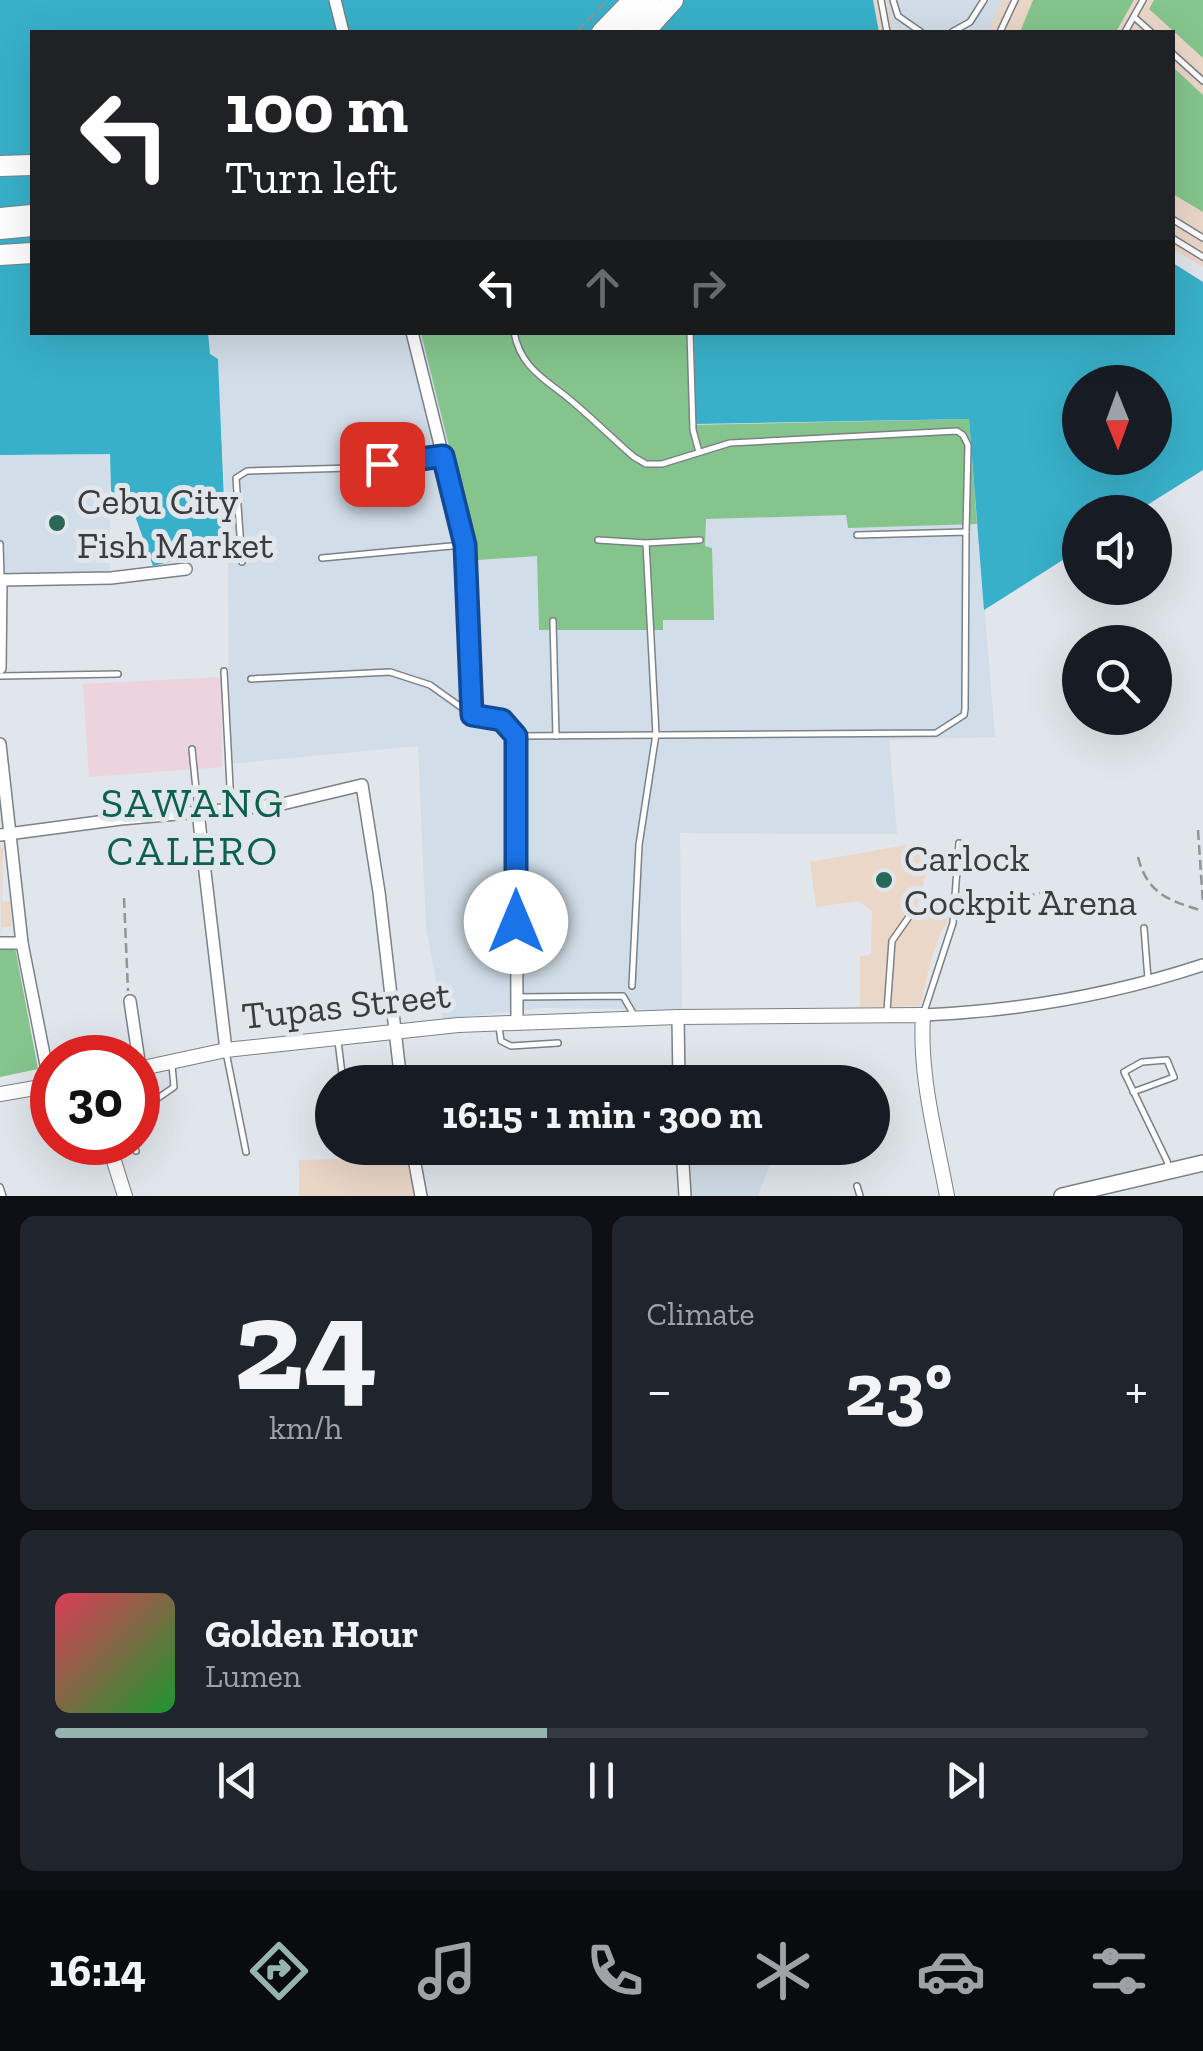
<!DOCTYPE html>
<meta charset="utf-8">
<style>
:root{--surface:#171b24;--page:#20242c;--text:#f1f3f6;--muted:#9ea1a6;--line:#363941;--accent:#96b4ae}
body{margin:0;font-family:"Zilla Slab",serif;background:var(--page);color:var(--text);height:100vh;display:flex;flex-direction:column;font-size:38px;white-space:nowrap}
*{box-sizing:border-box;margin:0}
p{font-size:32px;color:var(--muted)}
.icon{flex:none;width:55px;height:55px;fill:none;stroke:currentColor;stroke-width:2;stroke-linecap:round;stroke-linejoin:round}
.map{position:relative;height:1196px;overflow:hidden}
.side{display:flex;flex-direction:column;gap:20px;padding:20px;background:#0d0f14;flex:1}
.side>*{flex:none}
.top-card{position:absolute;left:30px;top:30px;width:1145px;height:305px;border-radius:0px;box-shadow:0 10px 40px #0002;background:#202124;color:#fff;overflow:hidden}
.needle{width:65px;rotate:179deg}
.controls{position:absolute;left:1062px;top:365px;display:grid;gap:20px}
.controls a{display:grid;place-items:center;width:110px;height:110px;border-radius:50%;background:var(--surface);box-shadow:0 10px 40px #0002;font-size:50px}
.speed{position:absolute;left:30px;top:1035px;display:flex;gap:20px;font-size:50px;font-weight:700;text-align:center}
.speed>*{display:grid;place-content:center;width:130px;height:130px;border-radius:50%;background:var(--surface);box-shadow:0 10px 40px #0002;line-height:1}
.speed .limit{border:15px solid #d22;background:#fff;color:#111}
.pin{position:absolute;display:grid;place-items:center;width:85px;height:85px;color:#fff;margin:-42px;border-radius:20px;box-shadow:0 5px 15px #0006}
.me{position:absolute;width:110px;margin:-55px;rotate:0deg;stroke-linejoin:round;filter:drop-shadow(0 0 8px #0008)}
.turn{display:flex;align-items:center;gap:35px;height:210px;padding:0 30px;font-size:45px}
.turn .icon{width:130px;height:130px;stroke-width:2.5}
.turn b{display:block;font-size:70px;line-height:85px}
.lanes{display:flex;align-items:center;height:95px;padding:0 30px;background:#0003;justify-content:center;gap:50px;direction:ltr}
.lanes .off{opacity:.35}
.big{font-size:75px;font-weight:700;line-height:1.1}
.side .tile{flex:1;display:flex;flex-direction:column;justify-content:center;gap:15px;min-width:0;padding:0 35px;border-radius:15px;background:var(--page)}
.side .dial{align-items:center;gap:0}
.dial b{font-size:130px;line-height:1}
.song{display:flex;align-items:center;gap:30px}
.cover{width:120px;height:120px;border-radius:15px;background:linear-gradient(135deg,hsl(350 70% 55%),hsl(130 70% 35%))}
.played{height:10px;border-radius:5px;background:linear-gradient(90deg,var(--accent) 45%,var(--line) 45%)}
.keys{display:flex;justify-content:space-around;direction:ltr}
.heat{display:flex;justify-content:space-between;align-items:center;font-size:55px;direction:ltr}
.side .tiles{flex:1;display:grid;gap:20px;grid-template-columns:1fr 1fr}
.tile:last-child{grid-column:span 2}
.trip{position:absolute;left:315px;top:1065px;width:575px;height:100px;border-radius:50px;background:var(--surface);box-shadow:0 10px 40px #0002;font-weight:700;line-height:100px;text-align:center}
.tab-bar{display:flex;height:160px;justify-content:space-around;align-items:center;background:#090b0e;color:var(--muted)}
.tab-bar .icon{width:70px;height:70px}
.tab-bar .active{color:var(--accent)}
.tab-bar b{font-size:45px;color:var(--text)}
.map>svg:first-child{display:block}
.commercial{fill:#ebd7c8}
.built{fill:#d1dde8}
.education{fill:#ecd3dd}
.green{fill:#85c58d}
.water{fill:#38b0c9;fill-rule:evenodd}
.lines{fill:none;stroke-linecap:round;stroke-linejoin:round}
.service-casing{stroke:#7b8186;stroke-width:8}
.minor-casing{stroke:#7b8186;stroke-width:14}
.tertiary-casing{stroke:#7b8186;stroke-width:16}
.secondary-casing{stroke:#7b8186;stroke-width:18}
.trunk-casing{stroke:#7b8186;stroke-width:20}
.motorway-casing{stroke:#7b8186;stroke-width:22}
.path{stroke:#919598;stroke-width:2.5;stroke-dasharray:10 5;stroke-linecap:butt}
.service{stroke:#fff;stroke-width:5}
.minor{stroke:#fff;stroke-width:11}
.tertiary{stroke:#fff;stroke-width:14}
.secondary{stroke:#fff;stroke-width:15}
.trunk{stroke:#fff;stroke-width:18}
.motorway{stroke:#fff;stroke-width:20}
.route-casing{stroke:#114b97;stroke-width:25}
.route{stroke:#1a73e8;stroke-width:18}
.poi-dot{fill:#276857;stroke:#e0e6eb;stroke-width:4}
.labels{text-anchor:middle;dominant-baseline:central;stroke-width:10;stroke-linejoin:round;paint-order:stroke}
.poi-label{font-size:38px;fill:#3a3c3e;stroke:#e0e6eb;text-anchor:start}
.street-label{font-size:38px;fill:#3a3c3e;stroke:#e0e6eb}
.quarter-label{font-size:42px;letter-spacing:2.5px;fill:#0d604d;stroke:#e0e6eb}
</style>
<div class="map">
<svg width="1203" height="1196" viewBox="0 0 1203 1196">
<rect width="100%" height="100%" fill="#e0e6eb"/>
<g class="commercial">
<path d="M 873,0 L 1203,0 L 1203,267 L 1173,249 L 1172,32 L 879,32 Z"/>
<path d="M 923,842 L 927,870 L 917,909 L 949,920 L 941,932 L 931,960 L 920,1006 L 860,1007 L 860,957 L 871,954 L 872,911 L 858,901 L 816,907 L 810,862 Z"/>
<path d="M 0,844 L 3,848 L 2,901 L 10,902 L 11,927 L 2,927 L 1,935 Z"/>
<path d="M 406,1157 L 414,1196 L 299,1196 L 299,1160 Z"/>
</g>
<g class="built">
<path d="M 887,0 L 1003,0 L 988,32 L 893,32 Z"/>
<path d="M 208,333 L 694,333 L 695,424 L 969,419 L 995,737 L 889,740 L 897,834 L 680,833 L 682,1010 L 543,1008 L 443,1019 L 426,927 L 418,746 L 229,764 L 228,559 L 218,359 L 210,354 Z"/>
<path d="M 110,454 L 110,575 L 0,578 L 0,455 Z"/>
<path d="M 687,1148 L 776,1148 L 758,1196 L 690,1196 Z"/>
</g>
<path class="education" d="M 221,677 L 222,767 L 89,777 L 83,684 Z"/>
<g class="green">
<path d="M 1033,0 L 1134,0 L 1116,32 L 1020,32 Z"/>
<path d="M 1154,0 L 1203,0 L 1203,58 L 1149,9 Z"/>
<path d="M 1173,67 L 1203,95 L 1203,212 L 1173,194 Z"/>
<path d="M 421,333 L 688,333 L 690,425 L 969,419 L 977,524 L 848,528 L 846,515 L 706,519 L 705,546 L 712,548 L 714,620 L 663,620 L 663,630 L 539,630 L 537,556 L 477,560 Z"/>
<path d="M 0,947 L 15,947 L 38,1069 L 0,1077 Z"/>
</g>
<g class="water">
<path d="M 0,0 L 873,0 L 879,32 L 32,32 L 32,332 L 208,333 L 210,354 L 218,359 L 226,548 L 153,566 L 134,513 L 111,491 L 110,454 L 0,455 Z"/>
<path d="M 1173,263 L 1203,282 L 1203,470 L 1136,512 L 1080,512 L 1080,549 L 984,610 L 969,419 L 695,424 L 694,333 L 1172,332 ZM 1080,382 L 1155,382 L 1155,458 L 1080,458 Z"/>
</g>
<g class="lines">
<defs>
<g id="service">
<path d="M 881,0 L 887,32"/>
<path d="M 893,0 L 898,16 L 921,32"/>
<path d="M 1134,17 L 1151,32"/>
<path d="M 952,32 L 970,22 L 984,0"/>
<path d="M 1000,32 L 1015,0"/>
<path d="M 1125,32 L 1143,0"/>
<path d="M 1172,53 L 1203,81"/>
<path d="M 1172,219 L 1203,238"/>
<path d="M 1172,238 L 1203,257"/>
<path d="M 514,332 C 520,366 543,378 568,398 C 591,417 612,438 634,457 L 646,464 L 662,464 L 730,443 L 957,431 L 963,435 L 968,445 L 966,532"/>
<path d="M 690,332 L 693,430 L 699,452"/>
<path d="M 598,540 L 646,543 L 700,540"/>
<path d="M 0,544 L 1,577"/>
<path d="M 322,558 L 462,545"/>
<path d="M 242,562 L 236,478 L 247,471 L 351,468 L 440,456"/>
<path d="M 553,621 L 556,736"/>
<path d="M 224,671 L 231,806"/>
<path d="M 0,676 L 118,674"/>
<path d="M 251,679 L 390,672 L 430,685 L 472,715"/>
<path d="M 519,736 L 936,733 L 964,715 L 965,709 L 966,532 L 857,535"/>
<path d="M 192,749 L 198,809"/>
<path d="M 1144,928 L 1148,979"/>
<path d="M 632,986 L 639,845 L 656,734 L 646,543"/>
<path d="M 517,997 L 623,996 L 634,1015"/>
<path d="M 887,1011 L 892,941 L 913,911"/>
<path d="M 923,1015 L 953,923 L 959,843"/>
<path d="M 499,1027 L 501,1041 L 511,1046 L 558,1043"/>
<path d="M 338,1041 L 343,1082"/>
<path d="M 226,1052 L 246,1152"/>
<path d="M 1133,1092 L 1174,1077 L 1167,1060 L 1142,1062 L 1124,1072 L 1167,1161 L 1169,1167"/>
<path d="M 138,1112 L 174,1087 L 172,1065"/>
<path d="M 134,1142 L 136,1151"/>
<path d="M 350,1148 L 350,1156"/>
<path d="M 857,1186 L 860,1196"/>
<path d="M 0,1187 L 3,1196"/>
</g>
<g id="minor">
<path d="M 335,0 L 343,32"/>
<path d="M 412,332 L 465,545 L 472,715 L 501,721 L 516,736 L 517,1021"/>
<path d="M 0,668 L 1,580 L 111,578 L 186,569"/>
<path d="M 0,744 L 22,943 L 50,1085"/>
<path d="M 198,812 L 226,1050"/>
<path d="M 0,835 L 121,819 L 278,805 L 362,785 L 379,892 L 401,1082"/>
<path d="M 0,943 L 22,943"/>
<path d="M 130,1001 L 140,1068"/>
<path d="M 923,1015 C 1019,1011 1112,995 1203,965"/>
<path d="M 678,1017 L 679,1082"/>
<path d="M 412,1148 L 421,1196"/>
<path d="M 682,1148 L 685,1196"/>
</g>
<g id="tertiary">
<path d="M 138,1069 L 226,1050 L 458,1025 L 678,1017 L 923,1015 C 919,1076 936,1136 947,1196"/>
<path d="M 0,1094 L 52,1085"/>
<path d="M 108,1142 L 125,1196"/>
</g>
<path id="secondary" d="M 1062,1196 L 1203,1163"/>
<g id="trunk">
<path d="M 601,32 L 632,0"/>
<path d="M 620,32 L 650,0"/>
<path d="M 0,217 L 32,214"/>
<path d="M 0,230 L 32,227"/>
</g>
<g id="motorway">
<path d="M 644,32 L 673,0"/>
<path d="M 0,166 L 32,165"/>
<path d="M 0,255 L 32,253"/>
</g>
</defs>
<use href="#service" class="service-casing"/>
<use href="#minor" class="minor-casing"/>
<use href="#tertiary" class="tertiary-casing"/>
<use href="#secondary" class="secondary-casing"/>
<use href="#trunk" class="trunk-casing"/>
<use href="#motorway" class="motorway-casing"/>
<g class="path">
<path d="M 577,32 L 607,0"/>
<path d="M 1198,830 L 1203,904"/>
<path d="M 1138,857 C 1147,894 1170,901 1203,911"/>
<path d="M 124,898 L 128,991"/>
<path d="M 965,902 L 995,901 L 1043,893"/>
</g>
<use href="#service" class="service"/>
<use href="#minor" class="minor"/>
<use href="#tertiary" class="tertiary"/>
<use href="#secondary" class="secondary"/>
<use href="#trunk" class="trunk"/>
<use href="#motorway" class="motorway"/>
</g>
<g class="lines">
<defs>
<path id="route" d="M 382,464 L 443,456 L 465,545 L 472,715 L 502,720 L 516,736 L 516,922"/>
</defs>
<use href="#route" class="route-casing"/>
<use href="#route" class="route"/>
</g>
<g class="poi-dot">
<circle cx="57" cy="523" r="10"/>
<circle cx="884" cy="880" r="10"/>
</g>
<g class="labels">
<g class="poi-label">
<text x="77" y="501">Cebu City<tspan x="77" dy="44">Fish Market</tspan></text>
<text x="904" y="858">Carlock<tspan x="904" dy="44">Cockpit Arena</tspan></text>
</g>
<g class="street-label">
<text transform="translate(346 1005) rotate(-6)">Tupas Street</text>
</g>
<g class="quarter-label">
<text x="193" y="802">SAWANG<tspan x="193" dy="48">CALERO</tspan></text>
</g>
</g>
</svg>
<div class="controls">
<a><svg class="needle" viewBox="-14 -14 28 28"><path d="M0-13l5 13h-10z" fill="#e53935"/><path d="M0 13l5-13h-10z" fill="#9ea1a6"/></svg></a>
<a><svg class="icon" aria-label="sound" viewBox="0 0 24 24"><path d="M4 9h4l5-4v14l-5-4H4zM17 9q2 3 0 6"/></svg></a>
<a><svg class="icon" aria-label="search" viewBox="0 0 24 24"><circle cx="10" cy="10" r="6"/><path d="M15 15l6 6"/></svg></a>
</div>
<div class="speed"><div class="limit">30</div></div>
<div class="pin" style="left:382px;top:464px;background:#d93025"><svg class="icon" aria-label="arrive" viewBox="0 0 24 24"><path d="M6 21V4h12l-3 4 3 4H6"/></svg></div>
<svg class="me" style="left:516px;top:922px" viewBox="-20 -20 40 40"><circle r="19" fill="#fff"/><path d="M0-13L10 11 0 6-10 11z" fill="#1a73e8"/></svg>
<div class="trip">16:15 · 1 min · 300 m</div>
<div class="top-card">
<div class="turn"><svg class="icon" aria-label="left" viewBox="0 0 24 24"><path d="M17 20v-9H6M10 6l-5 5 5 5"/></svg><div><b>100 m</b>Turn left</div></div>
<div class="lanes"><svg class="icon" aria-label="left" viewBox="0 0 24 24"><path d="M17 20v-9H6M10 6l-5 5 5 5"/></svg><svg class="icon off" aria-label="ahead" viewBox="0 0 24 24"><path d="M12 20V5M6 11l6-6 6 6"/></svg><svg class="icon off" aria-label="right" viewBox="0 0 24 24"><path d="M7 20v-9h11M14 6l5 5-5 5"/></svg></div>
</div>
</div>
<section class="side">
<div class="tiles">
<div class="tile dial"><b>24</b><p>km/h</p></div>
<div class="tile"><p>Climate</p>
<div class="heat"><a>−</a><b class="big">23°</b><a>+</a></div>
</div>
<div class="tile">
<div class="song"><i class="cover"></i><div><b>Golden Hour</b><p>Lumen</p></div></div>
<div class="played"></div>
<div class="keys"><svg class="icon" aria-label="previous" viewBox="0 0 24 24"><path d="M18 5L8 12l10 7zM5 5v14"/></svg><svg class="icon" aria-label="pause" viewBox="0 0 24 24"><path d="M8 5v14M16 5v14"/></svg><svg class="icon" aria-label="next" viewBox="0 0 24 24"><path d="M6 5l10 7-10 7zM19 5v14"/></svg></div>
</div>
</div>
</section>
<nav class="tab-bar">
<b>16:14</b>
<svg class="icon active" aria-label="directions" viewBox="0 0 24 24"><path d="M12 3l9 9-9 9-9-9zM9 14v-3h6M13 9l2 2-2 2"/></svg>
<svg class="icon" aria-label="music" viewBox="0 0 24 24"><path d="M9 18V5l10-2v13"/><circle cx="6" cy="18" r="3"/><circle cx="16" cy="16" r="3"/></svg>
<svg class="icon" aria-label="phone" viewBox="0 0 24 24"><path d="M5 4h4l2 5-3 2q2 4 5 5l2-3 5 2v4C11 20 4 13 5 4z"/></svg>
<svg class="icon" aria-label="climate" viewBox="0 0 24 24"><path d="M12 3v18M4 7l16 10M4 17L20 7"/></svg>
<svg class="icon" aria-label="car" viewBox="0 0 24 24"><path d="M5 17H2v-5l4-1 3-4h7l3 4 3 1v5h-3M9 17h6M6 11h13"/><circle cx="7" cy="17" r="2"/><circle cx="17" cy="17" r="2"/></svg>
<svg class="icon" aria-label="filters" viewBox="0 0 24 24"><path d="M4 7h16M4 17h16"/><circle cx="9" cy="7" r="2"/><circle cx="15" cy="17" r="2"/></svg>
</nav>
